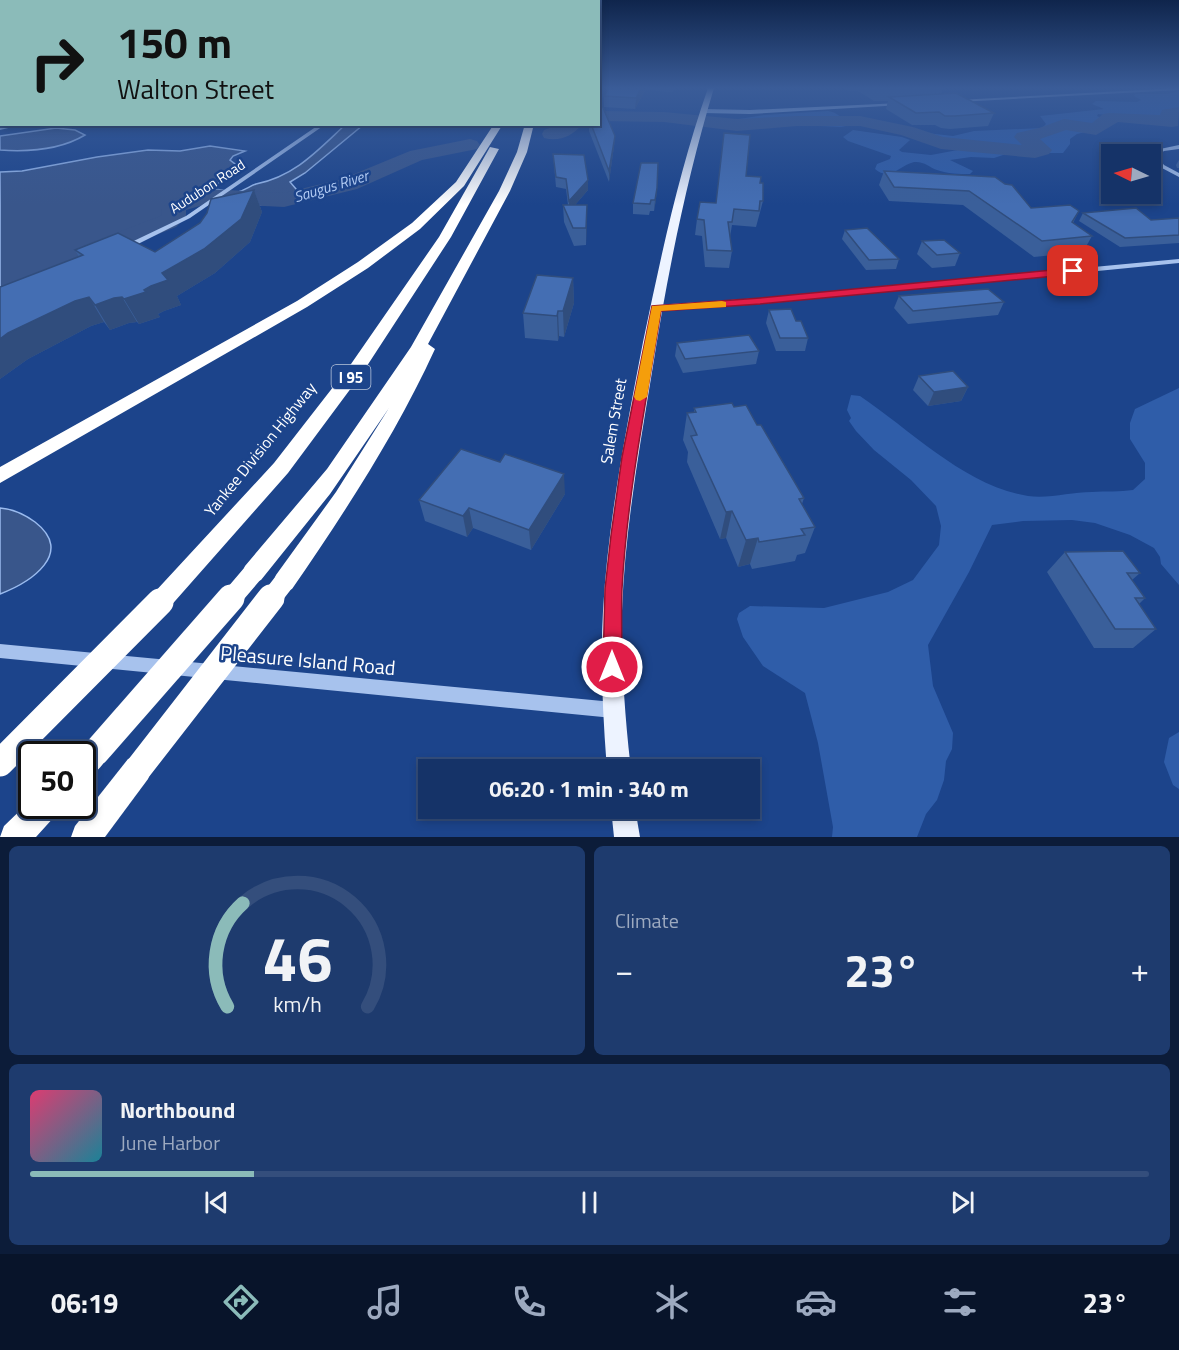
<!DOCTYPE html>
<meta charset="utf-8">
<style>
:root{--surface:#153368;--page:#1e3b6e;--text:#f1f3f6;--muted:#9daac0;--line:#344e7c;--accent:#8bbbb9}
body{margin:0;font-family:"Titillium Web",sans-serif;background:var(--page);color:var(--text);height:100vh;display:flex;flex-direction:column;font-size:22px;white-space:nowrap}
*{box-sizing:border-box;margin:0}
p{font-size:20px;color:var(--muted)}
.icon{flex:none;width:33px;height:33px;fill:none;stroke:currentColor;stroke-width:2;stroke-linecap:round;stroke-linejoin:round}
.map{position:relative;height:837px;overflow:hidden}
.details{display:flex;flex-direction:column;gap:9px;padding:9px;background:#0c1c39;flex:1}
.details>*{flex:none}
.top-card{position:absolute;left:0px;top:0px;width:600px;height:126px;box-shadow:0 3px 9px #0003,0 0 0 2px var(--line);background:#8bbbb9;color:#111;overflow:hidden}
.needle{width:39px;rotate:275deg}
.tools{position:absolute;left:1101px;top:144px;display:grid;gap:12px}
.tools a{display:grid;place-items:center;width:60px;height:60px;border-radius:0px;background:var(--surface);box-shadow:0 3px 9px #0003,0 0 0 2px var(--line);font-size:30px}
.speed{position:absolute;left:18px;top:741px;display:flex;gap:12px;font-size:30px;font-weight:700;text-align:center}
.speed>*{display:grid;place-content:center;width:78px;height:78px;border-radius:50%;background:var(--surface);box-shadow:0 3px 9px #0003,0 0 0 2px var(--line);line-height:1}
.speed .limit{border:3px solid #111;border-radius:9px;background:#fff;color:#111}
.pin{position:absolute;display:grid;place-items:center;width:51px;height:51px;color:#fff;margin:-26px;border-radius:12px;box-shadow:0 3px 9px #0006}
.me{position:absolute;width:66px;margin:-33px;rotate:0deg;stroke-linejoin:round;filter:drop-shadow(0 0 4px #0008)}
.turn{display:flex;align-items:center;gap:21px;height:126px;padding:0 18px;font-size:27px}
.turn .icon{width:78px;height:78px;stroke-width:2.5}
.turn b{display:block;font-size:42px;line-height:51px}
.big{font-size:45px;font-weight:700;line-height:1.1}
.details .tile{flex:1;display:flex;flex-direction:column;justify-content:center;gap:9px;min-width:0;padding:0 21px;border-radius:9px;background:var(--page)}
.details .dial{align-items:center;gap:0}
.dial svg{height:156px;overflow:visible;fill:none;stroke:var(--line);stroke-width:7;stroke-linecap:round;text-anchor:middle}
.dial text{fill:var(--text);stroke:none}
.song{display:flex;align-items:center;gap:18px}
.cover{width:72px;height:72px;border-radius:9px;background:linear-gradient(135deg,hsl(340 70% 55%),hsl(190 70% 35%))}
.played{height:6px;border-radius:3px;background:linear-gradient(90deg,var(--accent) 20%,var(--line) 20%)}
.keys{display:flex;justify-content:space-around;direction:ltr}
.heat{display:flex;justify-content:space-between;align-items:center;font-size:33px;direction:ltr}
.details .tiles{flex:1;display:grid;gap:9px;grid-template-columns:1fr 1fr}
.tile:last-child{grid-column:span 2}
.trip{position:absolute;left:418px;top:759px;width:342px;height:60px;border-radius:0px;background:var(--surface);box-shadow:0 3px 9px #0003,0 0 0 2px var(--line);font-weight:700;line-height:60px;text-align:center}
.dock{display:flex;height:96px;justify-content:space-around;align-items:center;background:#08142a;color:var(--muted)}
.dock .icon{width:42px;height:42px}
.dock .on{color:var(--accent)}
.dock b{font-size:27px;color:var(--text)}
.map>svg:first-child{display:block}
.green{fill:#2f5da9}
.water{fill:#39568b;stroke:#9abbef;stroke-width:1.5}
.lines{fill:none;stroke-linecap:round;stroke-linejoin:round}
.river{fill:#39568b;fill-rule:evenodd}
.minor{fill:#a7c2ed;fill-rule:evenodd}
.major{fill:#edf3ff;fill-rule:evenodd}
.highway{fill:#fff;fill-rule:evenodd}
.highway-bridge-far1{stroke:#fff;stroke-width:20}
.highway-bridge{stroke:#fff;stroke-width:27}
.wall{fill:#3a5f9a}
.shaded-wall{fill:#304d7d}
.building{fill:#446eb3;stroke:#304d7d;stroke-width:1.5}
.route{fill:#e11d48;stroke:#92132f;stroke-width:1.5}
.slow{fill:#f59e0b}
.labels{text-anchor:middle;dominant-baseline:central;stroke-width:5;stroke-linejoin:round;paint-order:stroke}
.far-street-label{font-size:14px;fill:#fff;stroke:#1c448b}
.far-water-label{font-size:15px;font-style:italic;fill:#b3ccf4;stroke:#1c448b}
.shield{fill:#1c448b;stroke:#bbc7dc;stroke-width:1.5}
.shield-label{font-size:15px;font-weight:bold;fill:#fff}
.street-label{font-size:16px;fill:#fff;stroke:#1c448b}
.near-street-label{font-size:20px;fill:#fff;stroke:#1c448b}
</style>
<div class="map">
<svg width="1179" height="837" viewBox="0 0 1179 837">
<rect width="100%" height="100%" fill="#1c448b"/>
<g class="green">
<path d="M 1179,91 L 1179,112 L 1170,112 L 1174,120 L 1151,121 L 1098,114 L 1097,116 L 1112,123 L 1111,126 L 1077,134 L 1070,139 L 1070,144 L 1063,153 L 1009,153 L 994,158 L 971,157 L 950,160 L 973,171 L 970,174 C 958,174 948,174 937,170 C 929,167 924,161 914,162 C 900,165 890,182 875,169 L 877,164 L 890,159 L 891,156 L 848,141 L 843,137 L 853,130 L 902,137 L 910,140 L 899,150 L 902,152 L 931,155 L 963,149 L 927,141 L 909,131 L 953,136 L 974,131 L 1042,128 L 1046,124 L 1040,116 L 1104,109 L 1092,104 L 1096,101 L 1137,102 L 1141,100 L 1134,96 L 1135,94 L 1167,94 Z"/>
<path d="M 828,111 C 838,112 842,120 851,122 L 851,125 L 841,127 L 778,124 L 728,127 L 727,121 L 764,115 Z"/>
<path d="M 1179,388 L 1179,585 L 1161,564 L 1160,557 L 1154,548 L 1130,535 L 1095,523 L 1072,520 L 1023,521 L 992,525 L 969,572 L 928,645 L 933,686 L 953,733 L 952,749 L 946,761 L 944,780 L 937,800 L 926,814 L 917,837 L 832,837 L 833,827 L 818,743 L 805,693 L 763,666 L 743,637 L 737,619 L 739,613 L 750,606 L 824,608 L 888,592 L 913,580 L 939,545 L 941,526 L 936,506 L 911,480 L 874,450 L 856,431 L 849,421 L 851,418 L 847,410 L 851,395 L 860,396 C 912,431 965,486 1028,496 C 1049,499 1071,492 1092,492 C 1106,491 1120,492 1133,490 L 1145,479 L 1145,463 L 1130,439 L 1130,423 L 1135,409 Z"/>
<path d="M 1179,732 L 1179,789 L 1173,785 L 1164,762 L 1169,738 Z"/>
</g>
<g class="water">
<path d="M 345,125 L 363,125 L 305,173 L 290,182 L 302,196 L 297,201 L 257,205 L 227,198 L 205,197 L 138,234 L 0,292 L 0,172 L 22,171 L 97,157 L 148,150 L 180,151 L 210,146 L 245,151 L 233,156 L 230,160 L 235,164 L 236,171 L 220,181 L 215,189 C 222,190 231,193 238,192 C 245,190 250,186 256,184 C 295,176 317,151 345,125 Z"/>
<path d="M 56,128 L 75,130 L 85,135 C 60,150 28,152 0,150 L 0,136 Z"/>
<path d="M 0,508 C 14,509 24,514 35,522 C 75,553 31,582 0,594 Z"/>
</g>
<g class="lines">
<g class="river">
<path d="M 1179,107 L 1178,126 L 1172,127 L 1118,122 L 1096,135 L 1066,130 L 1040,139 L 1052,150 L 1049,154 L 1035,158 L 941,149 L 901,135 L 860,126 L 797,126 L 737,131 L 664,122 L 598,121 L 598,111 L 664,112 L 737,119 L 797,116 L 860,116 L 913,127 L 943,137 L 1022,145 L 1014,137 L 1017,133 L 1039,128 L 1064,119 L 1092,123 L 1103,114 L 1109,113 L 1160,115 L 1162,110 Z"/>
<path d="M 562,124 L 582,124 C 573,136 559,142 544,138 L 542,134 L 544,130 Z"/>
<path d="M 470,139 L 477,141 L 480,145 L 477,149 L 422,160 L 357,189 L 284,207 L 210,203 L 186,210 L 186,217 L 176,227 L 102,257 L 93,259 L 84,257 L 80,251 L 84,245 L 158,217 L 162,215 L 161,209 L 170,200 L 209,189 L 284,193 L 342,179 L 410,151 Z"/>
</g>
<g class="minor">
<path d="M 1179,88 L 1179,90 L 958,102 L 956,101 L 958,100 Z"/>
<path d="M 900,103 L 902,105 L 750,114 L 704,113 L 701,111 L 704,109 L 750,110 Z"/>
<path d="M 11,124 L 25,124 L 0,130 L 0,126 Z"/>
<path d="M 320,124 L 326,124 L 190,218 L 126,250 L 119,248 L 186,216 Z"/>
<path d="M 1179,145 L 1179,149 L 1164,151 L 1157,156 L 1164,165 L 1179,173 L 1179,177 L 1160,167 L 1151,156 L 1160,149 Z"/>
<path d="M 1179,259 L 1179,263 L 760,304 L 656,311 L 652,308 L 656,305 L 760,298 Z"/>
<path d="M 0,644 L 613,702 L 619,704 L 621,710 L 619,716 L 613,718 L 0,658 Z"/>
</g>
<g class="major">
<path d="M 708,88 L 714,88 C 686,181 667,276 652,372 C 639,451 625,530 622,611 C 621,664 625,717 631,770 L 607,770 C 603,717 600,664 603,611 C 608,521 626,431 643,342 C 661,256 679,171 708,88 Z"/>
<path d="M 611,808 L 635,808 L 640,837 L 614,837 Z"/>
</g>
<g class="highway">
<path d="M 494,124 L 503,124 L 464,186 L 420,229 L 368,268 L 307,307 L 0,483 L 0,467 L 297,301 L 358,262 L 412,223 L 456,182 Z"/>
<path d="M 525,124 L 534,124 L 527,152 L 510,191 L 428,344 L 435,349 C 396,434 345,512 292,589 L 284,592 L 276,589 L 273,582 L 276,575 L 336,492 L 389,408 L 330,494 L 261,580 L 253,583 L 245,580 L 242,573 L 245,566 L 327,469 L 411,347 L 499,191 L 517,152 Z"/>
<path d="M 490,147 L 499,149 L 451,237 L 363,372 L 288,473 L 168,609 L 160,612 L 152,609 L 148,602 L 152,595 L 274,463 L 351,364 L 439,237 Z"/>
<path d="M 96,738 L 106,742 L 110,752 C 104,765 96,774 82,780 L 82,754 L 73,754 L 86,742 Z"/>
<path d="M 138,755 L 148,759 L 152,769 L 148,779 L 105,837 L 71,837 L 75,826 L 128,759 Z"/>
<path d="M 32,799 L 32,806 L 60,806 L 55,816 L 36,837 L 0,837 L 4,826 Z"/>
</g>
<g class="highway-bridge-far1">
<path d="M 230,600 L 253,573"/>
<path d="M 270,600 L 284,582"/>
</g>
<g class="highway-bridge">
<path d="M 96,752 L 231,598"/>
<path d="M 0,763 L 160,602"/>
<path d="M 138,769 L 271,598"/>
</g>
</g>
<g class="wall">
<path d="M 609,88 L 674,88 L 673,92 L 645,90 L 635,109 L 604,107 L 604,96 Z"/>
<path d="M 844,88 L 943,88 L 941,94 L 994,113 L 988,126 L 950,129 L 941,128 L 935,125 L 912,125 L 886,109 L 888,101 L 874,101 L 858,91 L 849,91 Z"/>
<path d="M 589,124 L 598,124 L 615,136 L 614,146 L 609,182 L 589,131 Z"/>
<path d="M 553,154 L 588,180 L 588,190 L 575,205 L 587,205 L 586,245 L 574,246 L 564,222 L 563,205 L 568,205 L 566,189 L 556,187 Z"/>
<path d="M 1179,160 L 1179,168 L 1177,168 L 1176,165 Z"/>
<path d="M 884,171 L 995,177 L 1031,208 L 1079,211 L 1073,223 L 1092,236 L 1083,252 L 1034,257 L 963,205 L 889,201 L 879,185 Z"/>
<path d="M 746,176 L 760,183 L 763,201 L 756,227 L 732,225 L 730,237 L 732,251 L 729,268 L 705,267 L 702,236 L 695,235 L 697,219 Z"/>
<path d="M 657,188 L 656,199 L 654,211 L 650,211 L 649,215 L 633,214 L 633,203 Z"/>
<path d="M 254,190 L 262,212 L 250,242 L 215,273 L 177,296 L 181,305 L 164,311 L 158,314 L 160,317 L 139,324 L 137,322 L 129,323 L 110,330 L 104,322 L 91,326 L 28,359 L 0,379 L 0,287 L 79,257 L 75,250 L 155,252 Z"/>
<path d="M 1083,213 L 1151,220 L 1179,218 L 1179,243 L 1120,247 L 1079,221 Z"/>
<path d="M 845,230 L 899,259 L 896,269 L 866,270 L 842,239 Z"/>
<path d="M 922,241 L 960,253 L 955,266 L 932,268 L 917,254 Z"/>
<path d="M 573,278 L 574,303 L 564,337 L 559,336 L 558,341 L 525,338 L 523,313 Z"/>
<path d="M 899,296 L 1004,302 L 998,315 L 908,324 L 894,308 Z"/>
<path d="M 769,310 L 796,321 L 808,338 L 805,351 L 776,351 L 766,323 Z"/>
<path d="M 677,343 L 759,351 L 756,364 L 683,373 L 675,356 Z"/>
<path d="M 919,376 L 968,387 L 961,401 L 928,406 L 913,390 Z"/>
<path d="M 734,407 L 757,425 L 804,498 L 802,504 L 815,527 L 805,553 L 797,555 L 795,561 L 752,569 L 750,564 L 738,567 L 726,538 L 720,539 L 687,462 L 688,452 L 683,440 L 687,413 L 694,413 L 694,408 Z"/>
<path d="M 565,494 L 531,550 L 473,528 L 467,537 L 425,521 L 419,500 Z"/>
<path d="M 1065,552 L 1140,573 L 1132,580 L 1145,598 L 1139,604 L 1156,629 L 1133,648 L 1094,648 L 1047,572 Z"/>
</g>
<g class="shaded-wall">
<path d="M 641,88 L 645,88 L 645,90 L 635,109 L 636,98 Z"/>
<path d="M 615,136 L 614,146 L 609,182 L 609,171 Z"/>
<path d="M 588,180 L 588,190 L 569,212 L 569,201 Z"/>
<path d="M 657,188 L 656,199 L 654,211 L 655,200 Z"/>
<path d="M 254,190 L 262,212 L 250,242 L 215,273 L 177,296 L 181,305 L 164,311 L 158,314 L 160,317 L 139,324 L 124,299 L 144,290 Z"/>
<path d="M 587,205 L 587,222 L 586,245 L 586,228 Z"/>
<path d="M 573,278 L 574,303 L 564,337 L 563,311 Z"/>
<path d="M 89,297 L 104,322 L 91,326 L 28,359 L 0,379 L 0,339 L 8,333 L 75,301 Z"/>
<path d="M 122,297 L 137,322 L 129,323 L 110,330 L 95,305 L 114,298 Z"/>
<path d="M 558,311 L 559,336 L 558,341 L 557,316 Z"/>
<path d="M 968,387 L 961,401 L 928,406 L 934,392 Z"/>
<path d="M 564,474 L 565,494 L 531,550 L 529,530 Z"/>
<path d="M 469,508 L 473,528 L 467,537 L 463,516 Z"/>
<path d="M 732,511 L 726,538 L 720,539 L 726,512 Z"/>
<path d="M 758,538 L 750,564 L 738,567 L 746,540 Z"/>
</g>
<g class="building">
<path d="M 609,88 L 641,88 L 636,98 L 604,96 Z"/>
<path d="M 956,93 L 994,113 L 955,116 L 945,116 L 939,112 L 916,113 L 889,97 Z"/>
<path d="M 601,103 L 615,136 L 609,171 L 591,124 L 598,124 L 598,106 Z"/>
<path d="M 724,133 L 750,135 L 746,176 L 761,177 L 760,183 L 763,183 L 763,201 L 760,201 L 759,211 L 734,209 L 732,222 L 728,222 L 732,251 L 707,250 L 704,220 L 697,219 L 700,202 L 716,203 Z"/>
<path d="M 553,154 L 584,155 L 588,180 L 569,201 L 566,179 L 556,177 Z"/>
<path d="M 641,163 L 658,163 L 657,188 L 655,200 L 651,200 L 650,204 L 633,203 Z"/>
<path d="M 884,171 L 995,177 L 1005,184 L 1012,185 L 1031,208 L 1070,205 L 1079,211 L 1072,222 L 1092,236 L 1042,241 L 969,191 L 894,187 Z"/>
<path d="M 254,190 L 241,219 L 204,249 L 162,273 L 168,280 L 151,286 L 144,290 L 146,292 L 124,299 L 122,297 L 114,298 L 95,305 L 89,297 L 75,301 L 8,333 L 0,339 L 0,287 L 83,255 L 75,250 L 118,233 L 155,252 L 200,223 L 207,213 L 211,199 Z"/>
<path d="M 563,205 L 587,205 L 586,228 L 573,228 Z"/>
<path d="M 1136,208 L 1151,220 L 1179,218 L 1179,235 L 1125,238 L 1083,213 Z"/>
<path d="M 867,228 L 899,259 L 869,260 L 845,230 Z"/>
<path d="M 944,240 L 960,253 L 937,255 L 922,241 Z"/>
<path d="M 537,275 L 573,278 L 563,311 L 558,311 L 557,316 L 523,313 Z"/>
<path d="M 988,289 L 1004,302 L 913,311 L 899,296 Z"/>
<path d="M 791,309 L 796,321 L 801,321 L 808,338 L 780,338 L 769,310 Z"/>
<path d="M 749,335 L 759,351 L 685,359 L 677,343 Z"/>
<path d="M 953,371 L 968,387 L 934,392 L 919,376 Z"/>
<path d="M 732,403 L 734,407 L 746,405 L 757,425 L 761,425 L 804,498 L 799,499 L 815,527 L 801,529 L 805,535 L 759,542 L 758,538 L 746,540 L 732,511 L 726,512 L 691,436 L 697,435 L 687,413 L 696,412 L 694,408 Z"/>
<path d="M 461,449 L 500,462 L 505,454 L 564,474 L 529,530 L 469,508 L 463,516 L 419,500 Z"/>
<path d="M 1123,551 L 1140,573 L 1127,573 L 1145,598 L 1135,598 L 1156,629 L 1115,629 L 1065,552 Z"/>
</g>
<linearGradient id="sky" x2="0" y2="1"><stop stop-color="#0f254c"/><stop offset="0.43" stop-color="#3a5c98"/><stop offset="1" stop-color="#3a5c98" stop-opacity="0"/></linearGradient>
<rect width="1179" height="205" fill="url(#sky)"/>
<path class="route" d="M 1073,268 L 1077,269 L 1077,274 L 760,304 L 661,311 C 646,403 627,496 622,589 C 621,615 622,641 622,667 L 619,674 L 612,677 L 606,674 L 603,667 L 605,589 L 611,535 L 622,457 L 652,306 L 760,298 Z"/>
<path class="slow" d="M 722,301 L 726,302 L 726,307 L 661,311 L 647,397 L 640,401 L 636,400 L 634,397 L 652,306 Z"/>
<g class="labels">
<g class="far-street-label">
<text transform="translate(207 186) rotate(-33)">Audubon Road</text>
</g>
<g class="far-water-label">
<text transform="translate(331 186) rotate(-17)">Saugus River</text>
</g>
<rect class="shield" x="331.5" y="365" width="39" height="24" rx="4.5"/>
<g class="shield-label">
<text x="351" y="377">I 95</text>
</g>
<g class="street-label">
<text transform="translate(613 421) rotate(-80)">Salem Street</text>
<text transform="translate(260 449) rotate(-51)">Yankee Division Highway</text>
</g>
<g class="near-street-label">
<text transform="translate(308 660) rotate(5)">Pleasure Island Road</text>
</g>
</g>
</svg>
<div class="tools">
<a><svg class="needle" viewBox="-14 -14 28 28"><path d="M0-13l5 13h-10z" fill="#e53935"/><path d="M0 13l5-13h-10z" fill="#9daac0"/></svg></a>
</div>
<div class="speed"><div class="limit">50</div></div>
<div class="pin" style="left:1073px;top:271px;background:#d93025"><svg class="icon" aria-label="arrive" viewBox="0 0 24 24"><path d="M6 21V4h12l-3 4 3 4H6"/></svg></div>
<svg class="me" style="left:612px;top:667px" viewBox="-20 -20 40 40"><circle r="17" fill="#e11d48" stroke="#fff" stroke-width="3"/><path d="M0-11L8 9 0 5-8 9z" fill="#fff"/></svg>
<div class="trip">06:20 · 1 min · 340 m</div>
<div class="top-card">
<div class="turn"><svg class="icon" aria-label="right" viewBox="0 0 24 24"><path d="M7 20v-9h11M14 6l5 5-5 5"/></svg><div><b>150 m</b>Walton Street</div></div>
</div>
</div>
<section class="details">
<div class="tiles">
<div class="tile dial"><svg viewBox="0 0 100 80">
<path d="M14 69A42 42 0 1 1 86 69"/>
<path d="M14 69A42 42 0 0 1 22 16" stroke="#8bbbb9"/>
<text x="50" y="56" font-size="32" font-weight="700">46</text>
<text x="50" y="72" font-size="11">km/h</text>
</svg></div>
<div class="tile"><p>Climate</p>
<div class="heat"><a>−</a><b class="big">23°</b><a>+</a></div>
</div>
<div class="tile">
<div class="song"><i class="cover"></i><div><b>Northbound</b><p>June Harbor</p></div></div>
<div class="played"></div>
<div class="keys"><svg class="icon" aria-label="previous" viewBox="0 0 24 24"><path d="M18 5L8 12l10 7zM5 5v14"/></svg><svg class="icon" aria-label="pause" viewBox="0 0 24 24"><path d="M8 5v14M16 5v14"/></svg><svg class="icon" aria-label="next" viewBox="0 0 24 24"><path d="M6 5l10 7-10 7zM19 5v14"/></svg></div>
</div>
</div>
</section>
<nav class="dock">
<b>06:19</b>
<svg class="icon on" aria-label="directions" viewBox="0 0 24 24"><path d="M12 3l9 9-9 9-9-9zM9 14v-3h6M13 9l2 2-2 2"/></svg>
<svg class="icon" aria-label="music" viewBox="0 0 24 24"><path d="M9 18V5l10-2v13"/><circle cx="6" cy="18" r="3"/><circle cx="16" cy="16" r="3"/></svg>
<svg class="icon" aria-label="phone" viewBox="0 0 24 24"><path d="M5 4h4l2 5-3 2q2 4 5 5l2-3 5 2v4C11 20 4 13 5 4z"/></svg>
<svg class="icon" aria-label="climate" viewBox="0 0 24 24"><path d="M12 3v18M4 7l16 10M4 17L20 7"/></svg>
<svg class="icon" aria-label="car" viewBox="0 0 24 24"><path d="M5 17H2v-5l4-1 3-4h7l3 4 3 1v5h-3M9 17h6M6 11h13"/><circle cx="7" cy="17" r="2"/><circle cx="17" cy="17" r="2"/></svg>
<svg class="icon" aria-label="filters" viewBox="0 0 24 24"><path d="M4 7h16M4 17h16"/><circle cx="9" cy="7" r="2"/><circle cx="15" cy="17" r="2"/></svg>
<b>23°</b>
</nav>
